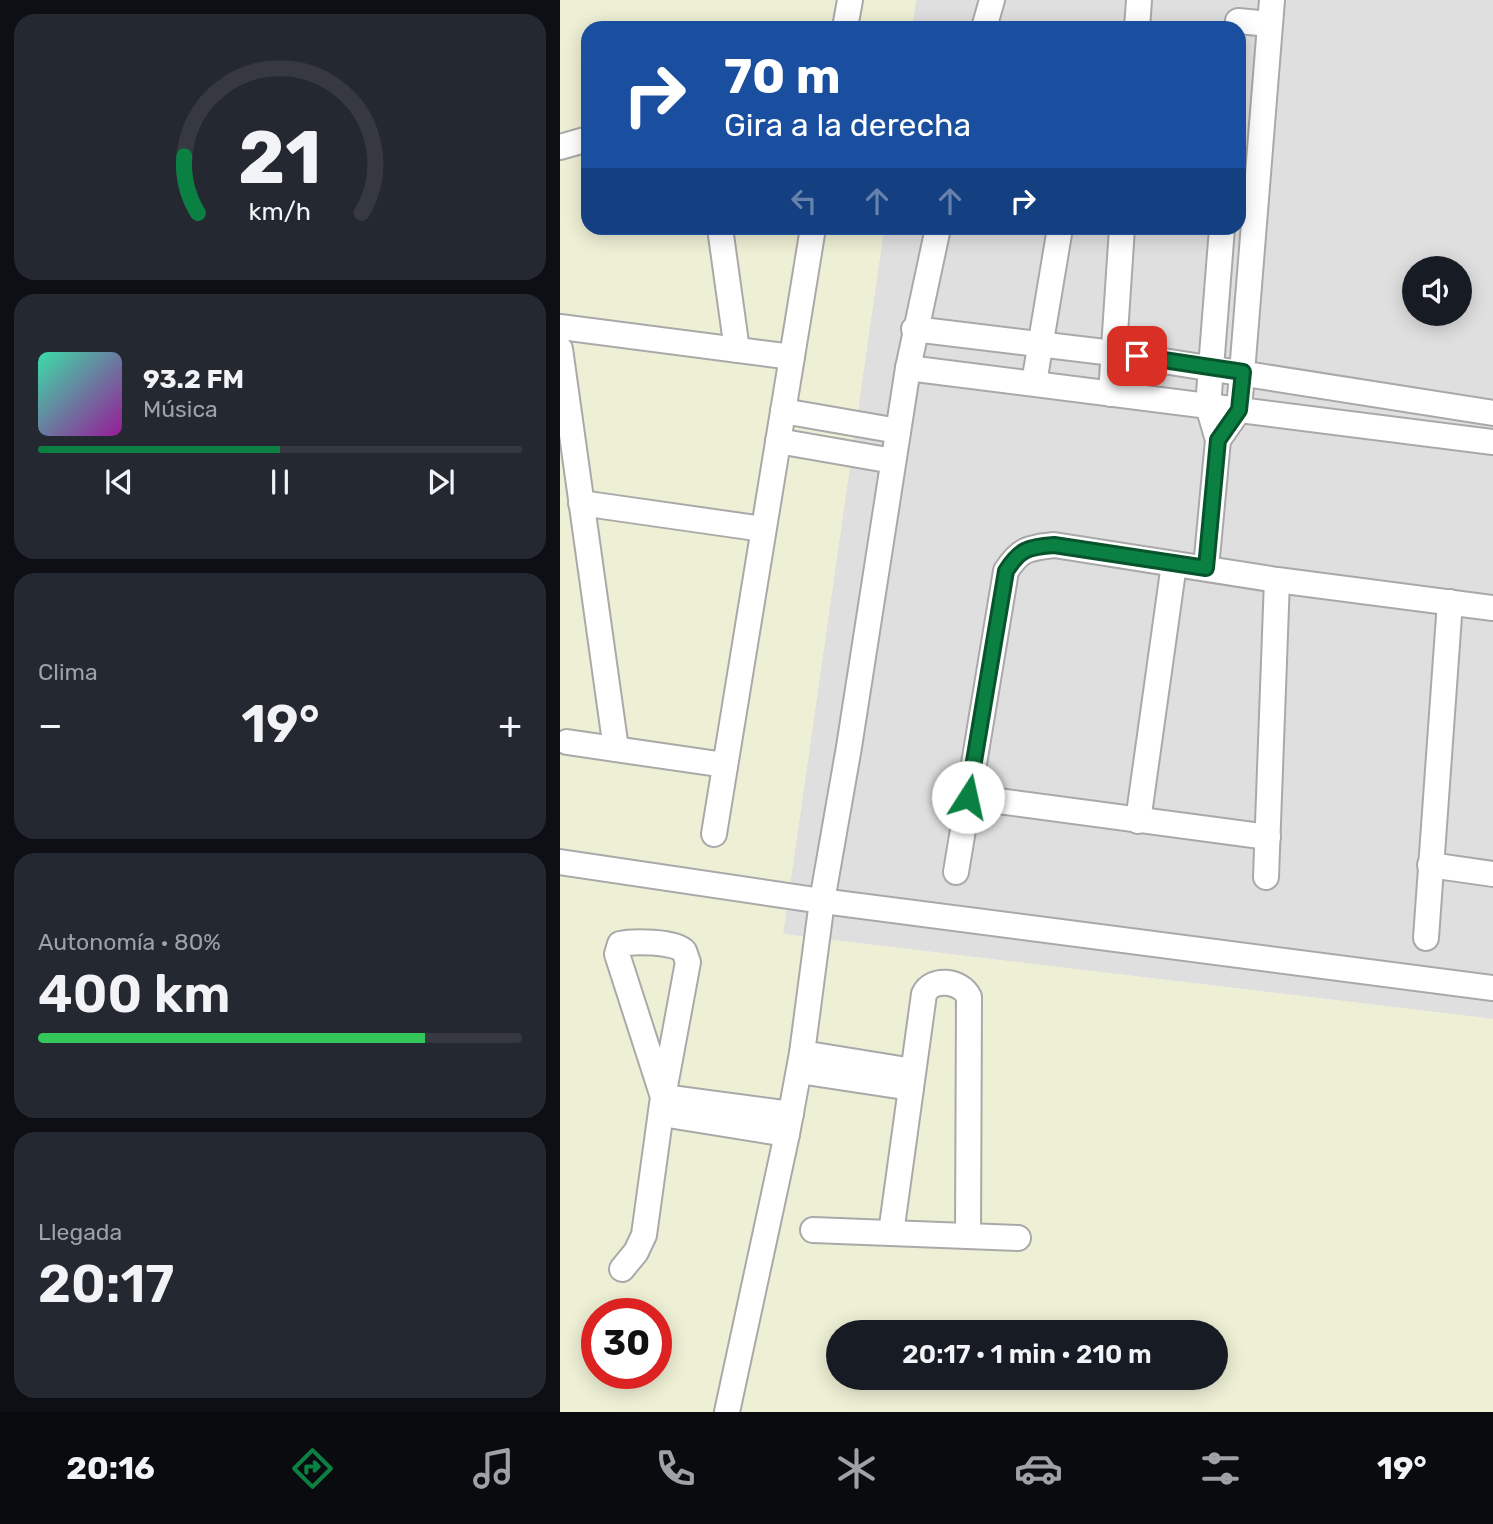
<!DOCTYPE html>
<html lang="es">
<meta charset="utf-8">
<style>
:root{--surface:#171b24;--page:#242831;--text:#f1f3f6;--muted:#9ea1a6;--line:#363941;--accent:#0b8043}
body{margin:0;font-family:Rubik,sans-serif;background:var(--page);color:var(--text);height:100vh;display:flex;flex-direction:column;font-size:26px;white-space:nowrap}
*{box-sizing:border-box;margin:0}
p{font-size:23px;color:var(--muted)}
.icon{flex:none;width:38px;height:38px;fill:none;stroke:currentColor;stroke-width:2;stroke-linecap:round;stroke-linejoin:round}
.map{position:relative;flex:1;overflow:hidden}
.sheet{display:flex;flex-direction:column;gap:14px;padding:14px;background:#0d0f14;width:560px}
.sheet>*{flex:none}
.hud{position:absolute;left:21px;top:21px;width:665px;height:214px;border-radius:21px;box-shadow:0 4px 18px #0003;background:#1a4fa0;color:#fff;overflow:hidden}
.tools{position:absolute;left:842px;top:256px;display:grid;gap:14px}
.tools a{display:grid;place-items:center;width:70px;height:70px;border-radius:50%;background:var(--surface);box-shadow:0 4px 18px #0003;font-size:35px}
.speed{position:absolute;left:21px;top:1298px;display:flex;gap:14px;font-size:35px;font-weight:700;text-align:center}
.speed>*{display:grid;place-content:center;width:91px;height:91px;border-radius:50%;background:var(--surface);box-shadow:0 4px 18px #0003;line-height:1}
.speed .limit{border:10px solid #d22;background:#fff;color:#111}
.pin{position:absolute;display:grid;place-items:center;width:60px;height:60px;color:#fff;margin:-30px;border-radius:14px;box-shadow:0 4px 10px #0006}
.me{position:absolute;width:77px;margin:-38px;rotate:10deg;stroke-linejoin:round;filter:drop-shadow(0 0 5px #0008)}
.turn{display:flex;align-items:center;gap:24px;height:147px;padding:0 28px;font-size:32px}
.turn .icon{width:91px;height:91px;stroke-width:2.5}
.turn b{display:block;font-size:49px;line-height:60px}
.lanes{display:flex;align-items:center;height:66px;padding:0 28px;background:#0003;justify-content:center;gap:35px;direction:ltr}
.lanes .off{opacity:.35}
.big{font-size:52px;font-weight:600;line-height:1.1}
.sheet .widget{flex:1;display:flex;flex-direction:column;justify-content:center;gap:10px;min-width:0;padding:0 24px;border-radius:21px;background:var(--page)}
.sheet .dial{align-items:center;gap:0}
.dial svg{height:182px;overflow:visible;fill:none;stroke:var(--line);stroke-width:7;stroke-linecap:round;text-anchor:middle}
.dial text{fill:var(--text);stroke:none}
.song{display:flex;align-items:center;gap:21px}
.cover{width:84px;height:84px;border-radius:10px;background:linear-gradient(135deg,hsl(160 70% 55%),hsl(300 70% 35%))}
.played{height:7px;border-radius:4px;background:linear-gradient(90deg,var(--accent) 50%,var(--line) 50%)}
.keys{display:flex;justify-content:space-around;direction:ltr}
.heat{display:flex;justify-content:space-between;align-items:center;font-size:38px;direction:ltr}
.charge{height:10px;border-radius:5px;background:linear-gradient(90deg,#34c759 80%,var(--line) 0)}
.trip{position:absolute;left:266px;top:1320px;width:402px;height:70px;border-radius:35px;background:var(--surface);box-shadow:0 4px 18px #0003;font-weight:600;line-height:70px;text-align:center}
.menu{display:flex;height:112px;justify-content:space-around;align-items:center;background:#090b0e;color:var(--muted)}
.menu .icon{width:49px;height:49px}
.menu .current{color:var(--accent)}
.menu b{font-size:32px;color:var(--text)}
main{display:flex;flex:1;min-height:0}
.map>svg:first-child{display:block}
.residential{fill:#e0dfdf;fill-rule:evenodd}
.farmland{fill:#eef0d5;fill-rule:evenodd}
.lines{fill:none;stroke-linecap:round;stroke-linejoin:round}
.street-casing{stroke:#a9a9a9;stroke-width:28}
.street{stroke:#fff;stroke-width:24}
.route-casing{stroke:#07532c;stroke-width:18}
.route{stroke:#0b8043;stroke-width:12}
</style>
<main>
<section class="sheet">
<div class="widget dial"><svg viewBox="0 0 100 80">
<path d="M14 69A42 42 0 1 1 86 69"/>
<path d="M14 69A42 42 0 0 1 8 44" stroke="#0b8043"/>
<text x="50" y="56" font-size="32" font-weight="700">21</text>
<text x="50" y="72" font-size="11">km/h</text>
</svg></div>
<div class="widget">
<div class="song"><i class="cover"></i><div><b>93.2 FM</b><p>Música</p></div></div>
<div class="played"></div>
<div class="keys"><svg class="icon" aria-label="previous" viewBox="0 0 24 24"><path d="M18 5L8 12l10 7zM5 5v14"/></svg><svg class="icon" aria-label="pause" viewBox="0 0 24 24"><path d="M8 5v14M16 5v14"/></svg><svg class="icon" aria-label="next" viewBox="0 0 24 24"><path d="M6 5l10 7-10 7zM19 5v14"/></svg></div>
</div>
<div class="widget"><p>Clima</p>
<div class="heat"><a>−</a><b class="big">19°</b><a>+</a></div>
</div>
<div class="widget"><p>Autonomía · 80%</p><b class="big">400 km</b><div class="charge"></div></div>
<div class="widget"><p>Llegada</p><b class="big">20:17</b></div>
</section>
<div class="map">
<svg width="933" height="1412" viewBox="0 0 933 1412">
<rect width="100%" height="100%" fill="#f2efe9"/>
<path class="residential" d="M 356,0 L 933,0 L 933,1019 L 223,934 L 324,228 L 679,228 L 679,28 L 352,28 ZM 854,268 L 900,268 L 900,313 L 854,313 Z"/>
<path class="farmland" d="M 0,0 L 356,0 L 352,28 L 28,28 L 28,228 L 324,228 L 223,934 L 933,1019 L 933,1412 L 0,1412 ZM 37,1314 L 96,1314 L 96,1374 L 37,1374 ZM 278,1332 L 656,1332 L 656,1377 L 278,1377 Z"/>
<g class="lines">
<defs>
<g id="street">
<path d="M 678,21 L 710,24"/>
<path d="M 285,28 L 290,0"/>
<path d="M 424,28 L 432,0"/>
<path d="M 577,28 L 579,0"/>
<path d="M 0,147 L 28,139"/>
<path d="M 160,228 L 177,350"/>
<path d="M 0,327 L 232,357"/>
<path d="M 354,329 L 553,353 L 933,413"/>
<path d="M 0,349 L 56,749"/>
<path d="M 348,368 L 933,442"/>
<path d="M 474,383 L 500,228"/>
<path d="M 551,394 L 562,228"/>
<path d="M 223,411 L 338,431"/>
<path d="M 658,440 L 679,410 L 712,0"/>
<path d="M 218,441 L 333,461"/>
<path d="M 21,503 L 203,529"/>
<path d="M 646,568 L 658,440 L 648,406 L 662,228"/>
<path d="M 7,742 L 165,765"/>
<path d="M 408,797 L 708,837"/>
<path d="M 578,821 L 614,564"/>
<path d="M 154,834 L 253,228"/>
<path d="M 0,862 L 262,901 L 933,988"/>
<path d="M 870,865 L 933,874"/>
<path d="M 396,872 L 446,571 C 460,549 468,548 494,545 L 717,580 L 933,608"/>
<path d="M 706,877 L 717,580"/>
<path d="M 866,938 L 890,602"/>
<path d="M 242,1053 L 353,1071"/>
<path d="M 239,1071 L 351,1088"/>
<path d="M 102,1114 L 227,1134"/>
<path d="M 253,1230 L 458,1238"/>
<path d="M 331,1233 L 364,994 C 372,977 401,980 409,997 L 408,1236"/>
<path d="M 62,1269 L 76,1252 L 84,1235 L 103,1097 L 128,962 C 127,960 125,953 124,951 C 115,941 72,941 60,944 L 57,954 L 103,1097 L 231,1114"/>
<path d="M 167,1412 L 227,1134 L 242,1053 L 262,901 L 289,747 L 348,368 L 378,228"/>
</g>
</defs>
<use href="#street" class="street-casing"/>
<use href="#street" class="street"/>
</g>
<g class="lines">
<defs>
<path id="route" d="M 408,797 L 446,571 C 460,549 468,547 494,545 L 646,568 L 658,440 L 679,410 L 683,372 L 577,356"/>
</defs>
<use href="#route" class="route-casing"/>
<use href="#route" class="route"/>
</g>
</svg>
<div class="tools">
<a><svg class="icon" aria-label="sound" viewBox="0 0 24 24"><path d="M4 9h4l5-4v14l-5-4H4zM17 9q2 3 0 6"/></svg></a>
</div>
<div class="speed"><div class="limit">30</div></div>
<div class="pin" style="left:577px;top:356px;background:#d93025"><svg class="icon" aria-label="arrive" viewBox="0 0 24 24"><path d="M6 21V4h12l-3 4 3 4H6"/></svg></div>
<svg class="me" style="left:408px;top:797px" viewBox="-20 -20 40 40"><circle r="19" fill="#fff"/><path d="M0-13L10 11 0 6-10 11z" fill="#0b8043"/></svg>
<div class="trip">20:17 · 1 min · 210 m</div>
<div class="hud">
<div class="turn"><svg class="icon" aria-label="right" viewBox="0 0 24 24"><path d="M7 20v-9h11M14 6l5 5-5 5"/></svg><div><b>70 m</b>Gira a la derecha</div></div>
<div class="lanes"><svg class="icon off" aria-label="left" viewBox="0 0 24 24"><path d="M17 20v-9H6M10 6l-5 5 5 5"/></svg><svg class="icon off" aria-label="ahead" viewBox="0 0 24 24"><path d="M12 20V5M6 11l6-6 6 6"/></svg><svg class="icon off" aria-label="ahead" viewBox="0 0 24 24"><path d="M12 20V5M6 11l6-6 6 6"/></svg><svg class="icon" aria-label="right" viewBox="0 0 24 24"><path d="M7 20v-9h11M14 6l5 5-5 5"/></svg></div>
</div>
</div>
</main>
<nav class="menu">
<b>20:16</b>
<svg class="icon current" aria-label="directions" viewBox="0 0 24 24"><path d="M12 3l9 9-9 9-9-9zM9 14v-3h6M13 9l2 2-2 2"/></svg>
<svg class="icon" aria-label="music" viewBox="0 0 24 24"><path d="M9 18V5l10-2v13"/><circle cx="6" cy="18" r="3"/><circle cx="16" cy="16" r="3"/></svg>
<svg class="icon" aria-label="phone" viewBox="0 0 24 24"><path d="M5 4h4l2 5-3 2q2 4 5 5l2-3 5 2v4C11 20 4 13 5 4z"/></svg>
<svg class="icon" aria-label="climate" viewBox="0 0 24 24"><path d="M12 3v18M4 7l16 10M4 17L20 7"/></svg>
<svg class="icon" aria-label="car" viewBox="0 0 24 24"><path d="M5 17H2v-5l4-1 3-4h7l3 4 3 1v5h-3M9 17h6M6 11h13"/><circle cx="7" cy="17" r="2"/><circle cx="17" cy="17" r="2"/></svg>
<svg class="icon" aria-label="filters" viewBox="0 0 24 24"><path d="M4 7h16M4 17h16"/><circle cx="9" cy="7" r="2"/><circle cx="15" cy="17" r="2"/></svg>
<b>19°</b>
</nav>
